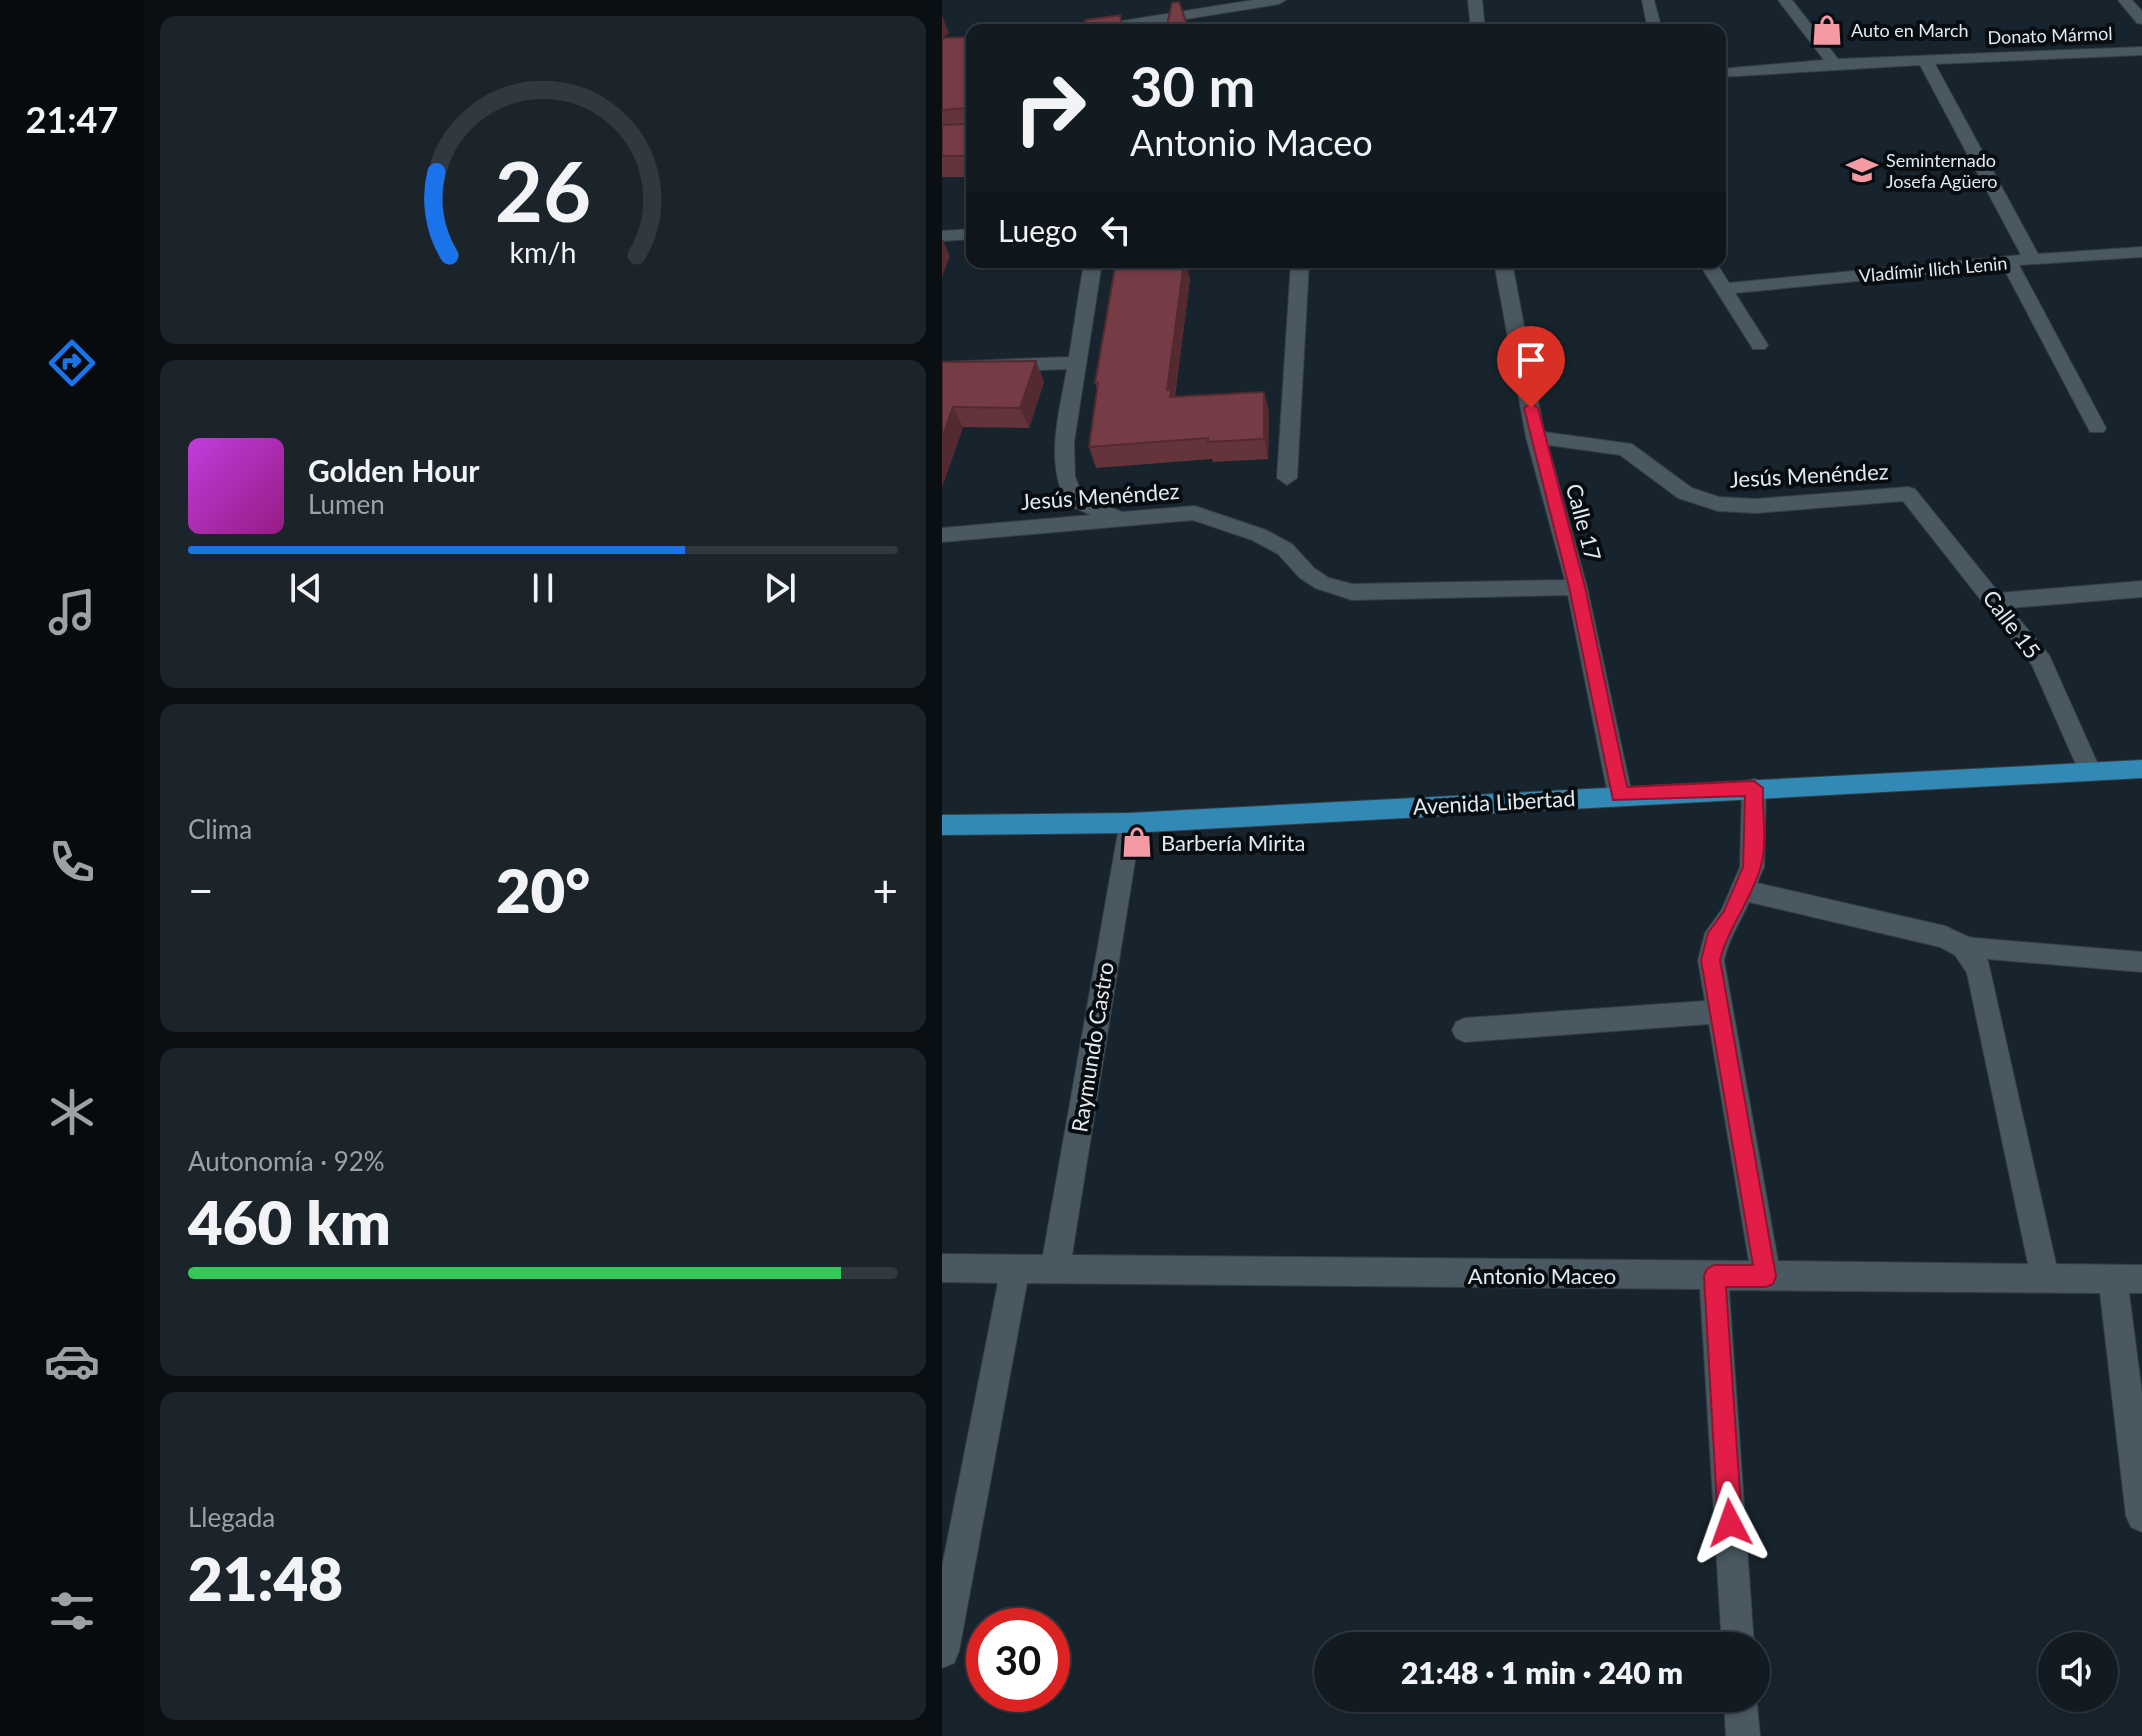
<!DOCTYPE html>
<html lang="es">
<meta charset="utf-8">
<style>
:root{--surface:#121b22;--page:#1b242a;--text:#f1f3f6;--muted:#9ca1a5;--line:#313940;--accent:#1a73e8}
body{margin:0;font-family:Lato,sans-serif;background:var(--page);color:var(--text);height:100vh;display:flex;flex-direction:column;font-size:30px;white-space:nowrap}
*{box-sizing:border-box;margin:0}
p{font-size:26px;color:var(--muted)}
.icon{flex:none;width:44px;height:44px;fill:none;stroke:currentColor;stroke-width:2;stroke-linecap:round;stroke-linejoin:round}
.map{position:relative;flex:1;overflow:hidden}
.sheet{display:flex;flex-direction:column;gap:16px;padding:16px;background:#0a0f13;width:798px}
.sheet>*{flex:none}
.banner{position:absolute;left:24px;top:24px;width:760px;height:244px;border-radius:16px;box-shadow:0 2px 6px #0004,0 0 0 2px var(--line);background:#121b22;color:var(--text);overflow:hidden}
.controls{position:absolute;left:1096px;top:1632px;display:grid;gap:16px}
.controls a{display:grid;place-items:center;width:80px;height:80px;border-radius:50%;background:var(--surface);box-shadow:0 2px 6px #0004,0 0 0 2px var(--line);font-size:40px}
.speed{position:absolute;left:24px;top:1608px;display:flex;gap:16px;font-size:40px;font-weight:700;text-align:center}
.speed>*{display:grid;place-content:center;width:104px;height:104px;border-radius:50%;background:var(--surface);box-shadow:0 2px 6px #0004,0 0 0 2px var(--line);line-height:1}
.speed .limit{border:12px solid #d22;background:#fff;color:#111}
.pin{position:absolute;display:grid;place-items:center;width:68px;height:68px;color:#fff;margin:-82px -34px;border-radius:50% 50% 50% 0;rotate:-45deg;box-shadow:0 0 8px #0007}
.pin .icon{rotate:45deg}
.me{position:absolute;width:88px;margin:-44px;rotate:356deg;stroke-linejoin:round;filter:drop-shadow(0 0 6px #0008)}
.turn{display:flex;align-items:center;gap:28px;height:168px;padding:0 32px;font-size:36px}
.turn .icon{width:104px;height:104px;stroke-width:2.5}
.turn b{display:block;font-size:56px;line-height:68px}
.then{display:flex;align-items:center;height:76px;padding:0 32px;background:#0003;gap:16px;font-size:30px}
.big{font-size:60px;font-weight:800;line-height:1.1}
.sheet .tile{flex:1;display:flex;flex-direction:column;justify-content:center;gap:12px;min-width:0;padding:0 28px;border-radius:16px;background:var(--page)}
.sheet .dial{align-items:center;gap:0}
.dial svg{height:208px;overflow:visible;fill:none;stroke:var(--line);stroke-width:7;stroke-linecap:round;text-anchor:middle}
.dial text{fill:var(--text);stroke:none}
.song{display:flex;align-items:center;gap:24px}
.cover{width:96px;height:96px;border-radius:12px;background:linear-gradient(135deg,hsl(290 70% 55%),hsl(310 70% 35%))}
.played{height:8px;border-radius:4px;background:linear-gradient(90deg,var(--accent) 70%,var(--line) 70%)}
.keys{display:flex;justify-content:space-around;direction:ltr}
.heat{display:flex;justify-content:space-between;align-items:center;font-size:44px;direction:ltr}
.charge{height:12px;border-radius:6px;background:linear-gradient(90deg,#34c759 92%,var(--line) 0)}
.trip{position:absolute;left:372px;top:1632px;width:456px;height:80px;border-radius:40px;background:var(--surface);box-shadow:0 2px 6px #0004,0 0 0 2px var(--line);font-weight:800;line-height:80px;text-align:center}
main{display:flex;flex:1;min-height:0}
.dock{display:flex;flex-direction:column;width:144px;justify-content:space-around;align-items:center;background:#070b0e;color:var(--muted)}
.dock .icon{width:56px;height:56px}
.dock .on{color:var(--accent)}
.dock b{font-size:36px;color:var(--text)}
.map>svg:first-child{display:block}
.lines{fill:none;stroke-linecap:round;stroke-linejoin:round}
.lane-casing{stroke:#343e45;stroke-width:2}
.street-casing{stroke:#343e45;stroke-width:2}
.primary-casing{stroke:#343e45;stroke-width:2}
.lane{fill:#495861;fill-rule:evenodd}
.street{fill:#495861;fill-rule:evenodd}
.primary{fill:#3289b6;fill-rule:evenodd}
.wall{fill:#65343b}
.shaded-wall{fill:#522a30}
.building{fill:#753c45;stroke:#522a30;stroke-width:2}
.route{fill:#e11d48;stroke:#92132f;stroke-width:2}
.labels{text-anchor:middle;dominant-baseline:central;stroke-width:8;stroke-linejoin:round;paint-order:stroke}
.far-poi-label{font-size:18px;fill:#e2eaf0;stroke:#070d10;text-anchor:start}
.far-street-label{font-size:18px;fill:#e2eaf0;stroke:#070d10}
.street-label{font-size:22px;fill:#e2eaf0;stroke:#070d10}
.poi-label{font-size:22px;fill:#e2eaf0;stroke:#070d10;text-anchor:start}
</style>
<main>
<nav class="dock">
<b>21:47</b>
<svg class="icon on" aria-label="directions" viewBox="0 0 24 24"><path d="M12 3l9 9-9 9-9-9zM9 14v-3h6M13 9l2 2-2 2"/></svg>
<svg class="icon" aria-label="music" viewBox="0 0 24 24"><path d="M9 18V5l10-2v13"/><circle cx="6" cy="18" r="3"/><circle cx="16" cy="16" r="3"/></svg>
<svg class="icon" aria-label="phone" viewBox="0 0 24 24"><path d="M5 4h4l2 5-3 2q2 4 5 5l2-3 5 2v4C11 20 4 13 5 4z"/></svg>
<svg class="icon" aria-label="climate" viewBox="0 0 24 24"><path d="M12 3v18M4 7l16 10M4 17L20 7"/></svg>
<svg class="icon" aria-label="car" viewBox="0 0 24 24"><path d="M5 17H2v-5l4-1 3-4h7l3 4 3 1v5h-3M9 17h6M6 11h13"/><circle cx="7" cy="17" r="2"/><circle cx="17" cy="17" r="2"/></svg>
<svg class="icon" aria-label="filters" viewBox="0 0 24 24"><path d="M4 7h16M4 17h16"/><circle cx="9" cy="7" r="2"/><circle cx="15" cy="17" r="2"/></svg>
</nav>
<section class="sheet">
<div class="tile dial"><svg viewBox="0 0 100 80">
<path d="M14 69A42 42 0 1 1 86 69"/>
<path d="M14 69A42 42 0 0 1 9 37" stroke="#1a73e8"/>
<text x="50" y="56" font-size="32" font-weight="700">26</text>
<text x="50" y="72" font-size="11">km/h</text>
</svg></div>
<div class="tile">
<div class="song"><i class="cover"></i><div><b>Golden Hour</b><p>Lumen</p></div></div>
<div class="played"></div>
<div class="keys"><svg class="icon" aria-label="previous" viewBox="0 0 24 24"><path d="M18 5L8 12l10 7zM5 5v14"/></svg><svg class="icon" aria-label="pause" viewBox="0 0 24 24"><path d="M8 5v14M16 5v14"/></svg><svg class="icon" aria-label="next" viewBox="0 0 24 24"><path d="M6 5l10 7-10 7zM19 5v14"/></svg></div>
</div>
<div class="tile"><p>Clima</p>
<div class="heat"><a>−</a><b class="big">20°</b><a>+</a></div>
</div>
<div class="tile"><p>Autonomía · 92%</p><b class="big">460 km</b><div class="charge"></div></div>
<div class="tile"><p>Llegada</p><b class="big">21:48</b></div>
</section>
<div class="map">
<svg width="1200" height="1736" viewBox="0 0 1200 1736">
<rect width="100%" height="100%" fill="#18242d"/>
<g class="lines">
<defs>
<g id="lane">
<path d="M 700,0 L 712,0 L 720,30 L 706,30 Z"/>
<path d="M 1022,937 L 1200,952 L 1200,972 L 1022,957 L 1014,954 L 1011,947 L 1014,940 Z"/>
</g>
<g id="street">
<path d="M 311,0 L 344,0 L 337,4 L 176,30 L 142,30 L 149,26 Z"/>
<path d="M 526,0 L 540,0 L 543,30 L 529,30 Z"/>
<path d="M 836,0 L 850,0 L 896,59 L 1200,47 L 1200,55 L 993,64 L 1096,254 L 1200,247 L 1200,257 L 1077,265 L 1164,428 L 1162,432 L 1148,432 L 1146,428 L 1061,267 L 793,293 L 826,345 L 823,349 L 811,349 L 756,262 L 774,262 L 787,283 L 1079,255 L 978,65 L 778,77 L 778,69 L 882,60 Z"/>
<path d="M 1176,0 L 1190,0 L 1200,11 L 1200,24 L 1195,23 Z"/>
<path d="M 30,229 L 30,239 L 0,241 L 0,231 Z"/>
<path d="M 142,262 L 160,262 L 132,442 L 133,477 L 141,496 L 180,512 L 252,506 L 259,508 L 324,530 L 350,544 L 372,568 L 387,578 L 410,584 L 623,580 L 584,437 L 552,262 L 570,262 L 602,432 L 690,444 L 750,488 L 777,497 L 814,499 L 966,487 L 973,489 L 1057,593 L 1200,581 L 1200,597 L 1068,608 L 1107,655 L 1159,771 L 1156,778 L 1148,780 L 1140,778 L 1090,665 L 961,501 L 814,513 L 776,511 L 736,498 L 678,455 L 606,445 L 645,587 L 690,795 L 686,802 L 678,804 L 670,802 L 666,795 L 626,595 L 410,600 L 373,588 L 358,578 L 336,554 L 310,540 L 251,520 L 0,542 L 0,528 L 149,515 L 126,505 C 102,463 117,414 125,369 L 0,374 L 0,362 L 127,357 Z"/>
<path d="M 349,262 L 367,262 L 355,478 L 345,485 L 335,478 Z"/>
<path d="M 812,779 L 820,781 L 824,788 L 822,867 L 815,883 L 1003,926 L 1031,939 L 1046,961 L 1114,1264 L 1200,1265 L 1200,1293 L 1187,1293 L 1200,1393 L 1200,1532 L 1189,1527 L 1184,1516 L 1158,1293 L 787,1290 L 812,1646 L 780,1646 L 758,1289 L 85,1283 L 17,1651 L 12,1663 L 0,1668 L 0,1567 L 56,1283 L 0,1282 L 0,1254 L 101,1255 L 179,816 L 187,813 L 195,816 L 199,823 L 130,1255 L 807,1261 L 767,1024 L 523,1042 L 514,1038 L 510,1030 L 514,1022 L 523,1018 L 763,1001 L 756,960 L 763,933 L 780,909 L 798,867 L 800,788 L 804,781 ZM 807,902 L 998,947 L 1013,955 L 1025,973 L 1086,1264 L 836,1261 L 782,960 C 787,937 798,923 807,902 Z"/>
<path d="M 814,1694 L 818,1736 L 784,1736 L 782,1698 L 814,1698 Z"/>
</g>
<path id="primary" d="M 1200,760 L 1200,778 L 187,833 L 0,835 L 0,815 L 187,813 Z"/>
</defs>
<use href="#lane" class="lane-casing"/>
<use href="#street" class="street-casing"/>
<use href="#primary" class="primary-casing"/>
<use href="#lane" class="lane"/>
<use href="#street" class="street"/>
<use href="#primary" class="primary"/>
</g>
<g class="wall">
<path d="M 30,37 L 30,177 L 0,177 L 0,38 Z"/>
<path d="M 174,262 L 244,262 L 248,279 L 233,397 L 322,392 L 327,412 L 326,459 L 271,462 L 270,459 L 154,468 L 147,447 L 155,389 L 153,383 Z"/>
<path d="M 94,361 L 102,382 L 87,428 L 21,427 L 0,487 L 0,362 Z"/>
</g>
<g class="shaded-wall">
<path d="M 0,15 L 7,33 L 0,38 Z"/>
<path d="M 0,238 L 8,256 L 0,277 Z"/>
<path d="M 242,262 L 244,262 L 248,279 L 232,402 L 234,417 L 225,390 Z"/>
<path d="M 94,361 L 102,382 L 87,428 L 78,408 Z"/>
<path d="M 322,392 L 327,412 L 326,459 L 322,439 Z"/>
<path d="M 11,407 L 21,427 L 0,487 L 0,438 Z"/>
</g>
<g class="building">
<path d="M 237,2 L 247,30 L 224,30 L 230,3 Z"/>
<path d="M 178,15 L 181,30 L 145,30 L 143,20 Z"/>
<path d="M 30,37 L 30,156 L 0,156 L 0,125 L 22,124 L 25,121 L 22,108 L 0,110 L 0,38 Z"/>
<path d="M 174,262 L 242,262 L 225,390 L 229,390 L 228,397 L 322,392 L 322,439 L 266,442 L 266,438 L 147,447 L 156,383 L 153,383 Z"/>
<path d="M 94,361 L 78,408 L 11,407 L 0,438 L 0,362 Z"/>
</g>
<path class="route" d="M 589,403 L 596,408 L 643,587 L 685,787 L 812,781 L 821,788 C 820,813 826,846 818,869 C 808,902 786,928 778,960 L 834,1276 L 831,1284 L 824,1287 L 784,1287 L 800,1523 L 796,1531 L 788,1535 L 780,1531 L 776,1523 L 762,1276 L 765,1269 L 772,1265 L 811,1265 L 759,960 L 766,933 L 782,911 L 801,867 L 803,796 L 671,800 L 627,587 L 582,408 Z"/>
<defs>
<symbol id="shop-bare" viewBox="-9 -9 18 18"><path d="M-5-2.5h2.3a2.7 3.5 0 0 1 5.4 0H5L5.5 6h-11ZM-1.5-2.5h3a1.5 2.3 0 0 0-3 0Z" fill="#f49aa5" stroke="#070d10" stroke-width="2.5" paint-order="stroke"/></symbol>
<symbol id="school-bare" viewBox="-9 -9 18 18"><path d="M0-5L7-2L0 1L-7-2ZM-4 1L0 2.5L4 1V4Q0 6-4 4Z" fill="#f49aa5" stroke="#070d10" stroke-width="2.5" paint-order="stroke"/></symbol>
</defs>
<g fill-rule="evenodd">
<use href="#shop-bare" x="863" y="8" width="44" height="44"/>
<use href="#school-bare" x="898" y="148" width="44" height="44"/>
<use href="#shop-bare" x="173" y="820" width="44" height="44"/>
</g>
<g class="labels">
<g class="far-poi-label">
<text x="909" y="30">Auto en March</text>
<text x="944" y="160">Seminternado<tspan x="944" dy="21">Josefa Agüero</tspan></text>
</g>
<g class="far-street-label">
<text transform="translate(1108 35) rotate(-2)">Donato Mármol</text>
<text transform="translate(991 269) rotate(-5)">Vladímir Ilich Lenin</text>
</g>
<g class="street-label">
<text transform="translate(867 475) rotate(-3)">Jesús Menéndez</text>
<text transform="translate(158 496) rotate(-4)">Jesús Menéndez</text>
<text transform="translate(642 522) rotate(75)">Calle 17</text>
<text transform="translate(1070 624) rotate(53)">Calle 15</text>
<text transform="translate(552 802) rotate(-3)">Avenida Libertad</text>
<text transform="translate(150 1047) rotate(-81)">Raymundo Castro</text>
<text x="600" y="1275">Antonio Maceo</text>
</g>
<g class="poi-label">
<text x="219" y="842">Barbería Mirita</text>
</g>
</g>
</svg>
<div class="controls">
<a><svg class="icon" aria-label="sound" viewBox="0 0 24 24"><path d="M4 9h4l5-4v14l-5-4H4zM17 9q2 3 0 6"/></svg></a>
</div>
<div class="speed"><div class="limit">30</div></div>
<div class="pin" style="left:589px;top:408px;background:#d93025"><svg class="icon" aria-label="arrive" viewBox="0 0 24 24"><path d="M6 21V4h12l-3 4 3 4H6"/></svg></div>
<svg class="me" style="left:788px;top:1523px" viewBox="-20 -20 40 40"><path d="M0-17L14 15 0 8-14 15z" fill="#e11d48" stroke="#fff" stroke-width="4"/></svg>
<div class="trip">21:48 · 1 min · 240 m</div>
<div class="banner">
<div class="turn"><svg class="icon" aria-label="right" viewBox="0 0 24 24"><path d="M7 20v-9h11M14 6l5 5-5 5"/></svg><div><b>30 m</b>Antonio Maceo</div></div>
<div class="then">Luego<svg class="icon" aria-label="left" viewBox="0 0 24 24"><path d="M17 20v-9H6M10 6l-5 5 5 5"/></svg></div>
</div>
</div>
</main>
